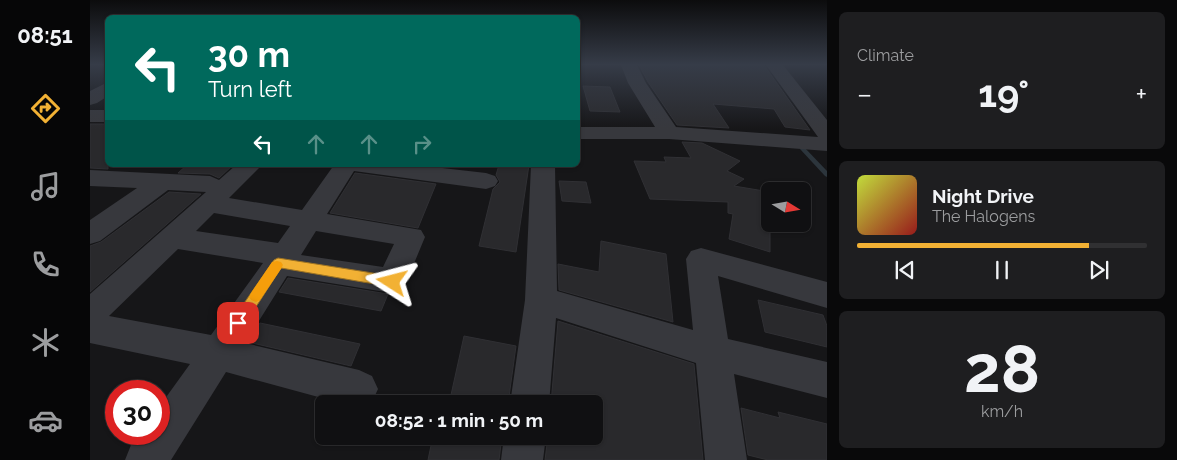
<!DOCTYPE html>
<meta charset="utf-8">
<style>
:root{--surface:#101012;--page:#1e1e20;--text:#f1f3f6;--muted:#9c9d9f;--line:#303032;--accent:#f2b134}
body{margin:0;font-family:Raleway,sans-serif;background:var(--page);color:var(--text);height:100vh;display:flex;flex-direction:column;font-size:19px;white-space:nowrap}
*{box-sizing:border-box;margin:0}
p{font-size:16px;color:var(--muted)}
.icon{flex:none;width:28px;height:28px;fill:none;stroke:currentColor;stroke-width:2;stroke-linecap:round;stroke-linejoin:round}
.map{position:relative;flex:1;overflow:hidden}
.panel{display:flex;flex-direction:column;gap:12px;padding:12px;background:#09090a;width:350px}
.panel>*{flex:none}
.guide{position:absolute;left:15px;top:15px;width:475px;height:152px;border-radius:8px;box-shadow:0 1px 4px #0004,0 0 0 1px var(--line);background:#00695c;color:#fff;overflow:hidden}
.needle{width:32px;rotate:101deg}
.controls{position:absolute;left:671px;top:182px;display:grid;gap:10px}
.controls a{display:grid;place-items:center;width:50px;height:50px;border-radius:8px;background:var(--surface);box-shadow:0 1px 4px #0004,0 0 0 1px var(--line);font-size:25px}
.speed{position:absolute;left:15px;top:380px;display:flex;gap:10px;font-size:25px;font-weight:700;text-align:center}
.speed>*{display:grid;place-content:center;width:65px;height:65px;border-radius:50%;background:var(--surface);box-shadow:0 1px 4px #0004,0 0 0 1px var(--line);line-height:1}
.speed .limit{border:8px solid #d22;background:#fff;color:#111}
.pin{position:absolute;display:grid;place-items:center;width:42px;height:42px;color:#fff;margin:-21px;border-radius:10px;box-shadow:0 2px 8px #0006}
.me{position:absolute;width:55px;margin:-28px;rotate:279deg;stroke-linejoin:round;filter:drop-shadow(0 0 4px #0008)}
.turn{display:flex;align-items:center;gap:18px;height:105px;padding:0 20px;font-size:22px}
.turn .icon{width:65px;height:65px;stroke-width:2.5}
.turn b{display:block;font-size:35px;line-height:42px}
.lanes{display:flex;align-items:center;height:48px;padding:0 20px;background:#0003;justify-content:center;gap:25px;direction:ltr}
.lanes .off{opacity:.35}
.big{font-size:38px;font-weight:700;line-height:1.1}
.panel .card{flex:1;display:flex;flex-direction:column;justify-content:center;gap:8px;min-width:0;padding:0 18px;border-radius:8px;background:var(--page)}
.panel .dial{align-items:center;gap:0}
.dial b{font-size:65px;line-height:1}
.song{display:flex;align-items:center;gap:15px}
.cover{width:60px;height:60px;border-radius:8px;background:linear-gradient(135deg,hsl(70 70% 55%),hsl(0 70% 35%))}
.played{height:5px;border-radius:2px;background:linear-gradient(90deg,var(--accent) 80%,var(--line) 80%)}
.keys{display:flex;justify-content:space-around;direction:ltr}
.heat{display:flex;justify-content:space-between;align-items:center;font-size:28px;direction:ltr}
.trip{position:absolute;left:225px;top:395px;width:288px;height:50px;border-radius:8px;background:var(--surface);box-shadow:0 1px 4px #0004,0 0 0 1px var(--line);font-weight:700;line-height:50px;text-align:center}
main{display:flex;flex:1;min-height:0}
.tab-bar{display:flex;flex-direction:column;width:90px;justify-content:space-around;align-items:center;background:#060607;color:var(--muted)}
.tab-bar .icon{width:35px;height:35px}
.tab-bar .active{color:var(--accent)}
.tab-bar b{font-size:22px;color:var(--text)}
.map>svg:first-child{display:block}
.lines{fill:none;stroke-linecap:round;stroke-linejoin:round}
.stream{fill:#2c353c;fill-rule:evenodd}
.building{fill:#29292c;stroke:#303034}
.minor{fill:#37383d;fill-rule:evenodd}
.route{fill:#f2b134;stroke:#9d7322}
.slow{fill:#f59e0b}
</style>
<main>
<nav class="tab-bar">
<b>08:51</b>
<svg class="icon active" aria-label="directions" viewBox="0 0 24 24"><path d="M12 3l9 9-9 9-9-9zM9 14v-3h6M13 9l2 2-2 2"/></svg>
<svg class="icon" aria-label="music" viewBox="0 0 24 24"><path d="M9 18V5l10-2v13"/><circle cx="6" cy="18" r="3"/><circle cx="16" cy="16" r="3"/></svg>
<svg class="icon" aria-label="phone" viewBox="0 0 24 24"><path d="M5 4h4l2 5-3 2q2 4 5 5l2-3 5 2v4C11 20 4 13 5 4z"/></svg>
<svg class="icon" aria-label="climate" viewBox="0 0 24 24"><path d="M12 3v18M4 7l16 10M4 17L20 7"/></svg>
<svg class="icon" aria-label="car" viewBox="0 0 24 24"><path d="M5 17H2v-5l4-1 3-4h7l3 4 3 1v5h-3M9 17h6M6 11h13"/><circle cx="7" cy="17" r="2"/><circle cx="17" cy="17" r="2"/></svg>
</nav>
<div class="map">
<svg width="737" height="460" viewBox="0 0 737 460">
<rect width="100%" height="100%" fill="#161618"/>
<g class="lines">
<path class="stream" d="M 712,146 L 714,147 L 737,171 L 737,177 L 735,176 L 710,149 L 710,147 Z"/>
</g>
<g class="building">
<path d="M 549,65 L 674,65 L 720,130 L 695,127 L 684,109 L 623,104 L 639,128 L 587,125 L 558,82 Z"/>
<path d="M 493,86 L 520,87 L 530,112 L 500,111 Z"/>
<path d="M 0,124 L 18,124 L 18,169 L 0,168 Z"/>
<path d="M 592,142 L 612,143 L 650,161 L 637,171 L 654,179 L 644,186 L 680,192 L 680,252 L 639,239 L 643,214 L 638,213 L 638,202 L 560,199 L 544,161 L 576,162 L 574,157 L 601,158 Z"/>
<path d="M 97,165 L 143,165 L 129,178 L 120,174 L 88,173 Z"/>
<path d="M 409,165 L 439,165 L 426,252 L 389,246 L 403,189 L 410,182 L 406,175 Z"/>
<path d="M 265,173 L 346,184 L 328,228 L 240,213 Z"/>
<path d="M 469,181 L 496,182 L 501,203 L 472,201 Z"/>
<path d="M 79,192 L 111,194 L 0,292 L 0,246 L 11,242 Z"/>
<path d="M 511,241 L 576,254 L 583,322 L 469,290 L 468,264 L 509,272 Z"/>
<path d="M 198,278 L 298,294 L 291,311 L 189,292 Z"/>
<path d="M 668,300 L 733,315 L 737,326 L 737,347 L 675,332 Z"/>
<path d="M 468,321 L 604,364 L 613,460 L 455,460 L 458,436 L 504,436 L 504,404 L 461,404 Z"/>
<path d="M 170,323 L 270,344 L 261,366 L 158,342 Z"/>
<path d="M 374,336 L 426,346 L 418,404 L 364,404 L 365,396 L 361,395 Z"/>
<path d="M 651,408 L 690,418 L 688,412 L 737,424 L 737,460 L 678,460 L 658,455 Z"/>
<path d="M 343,436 L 412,436 L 409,460 L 338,460 Z"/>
</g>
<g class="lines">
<g class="minor">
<path d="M 531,65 L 547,65 L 556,83 L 586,127 L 728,137 L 676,65 L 693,65 L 737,120 L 737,151 L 579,139 L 488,139 L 488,127 L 565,127 L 538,83 Z"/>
<path d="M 18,82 L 18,96 L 7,103 L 0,105 L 0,91 Z"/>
<rect x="0" y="110" width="18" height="12"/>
<path d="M 146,165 L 172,165 L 139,198 L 212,210 L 244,165 L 326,165 L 396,173 L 405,176 L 408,181 L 405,186 L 396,189 L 264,171 L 237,214 L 331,230 L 335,237 L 313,290 L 302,293 L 197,276 L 155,343 L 269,370 L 282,376 L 288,389 L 282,402 L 254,404 L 136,372 L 81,460 L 35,460 L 41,445 L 49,434 L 69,434 L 69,407 L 100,364 L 0,343 L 0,294 L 116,192 L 78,190 L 10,241 L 0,244 L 0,220 L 47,188 L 0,186 L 0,170 L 120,176 L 129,180 ZM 124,213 L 200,226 L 188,243 L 106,231 ZM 226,231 L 304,244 L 293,267 L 211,255 ZM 88,249 L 173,263 L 121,335 L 19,316 Z"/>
<path d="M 441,165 L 465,165 L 467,291 L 603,330 L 596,259 L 601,251 L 611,248 L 737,282 L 737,308 L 628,276 L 638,339 L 737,362 L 737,398 L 644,374 L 657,460 L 615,460 L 606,363 L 466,318 L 459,404 L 420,404 L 435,300 Z"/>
<path d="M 414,436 L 456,436 L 453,460 L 411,460 Z"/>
</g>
</g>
<linearGradient id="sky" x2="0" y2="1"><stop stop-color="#0c0c0d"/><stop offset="0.5" stop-color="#363c48"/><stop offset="1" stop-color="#363c48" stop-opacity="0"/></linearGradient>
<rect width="737" height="129" fill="url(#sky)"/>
<path class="route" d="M 188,258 L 302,276 L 306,278 L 308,282 L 306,285 L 302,287 L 191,268 L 153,327 L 148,329 L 143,327 L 141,323 L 143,319 L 184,260 Z"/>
<path class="slow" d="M 187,261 L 191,262 L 193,265 L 191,269 L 170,300 L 166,302 L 161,300 L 159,297 L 161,293 L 182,262 Z"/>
</svg>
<div class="controls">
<a><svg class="needle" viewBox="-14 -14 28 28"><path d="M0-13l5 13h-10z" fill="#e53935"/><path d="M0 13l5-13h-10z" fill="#9c9d9f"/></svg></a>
</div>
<div class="speed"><div class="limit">30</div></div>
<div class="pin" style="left:148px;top:323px;background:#d93025"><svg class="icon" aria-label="arrive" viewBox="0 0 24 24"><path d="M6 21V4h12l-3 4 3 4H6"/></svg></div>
<svg class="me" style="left:302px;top:282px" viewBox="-20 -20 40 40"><path d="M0-17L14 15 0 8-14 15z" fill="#f2b134" stroke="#fff" stroke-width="4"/></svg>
<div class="trip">08:52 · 1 min · 50 m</div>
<div class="guide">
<div class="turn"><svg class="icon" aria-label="left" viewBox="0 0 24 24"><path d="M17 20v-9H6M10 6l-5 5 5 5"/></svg><div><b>30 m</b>Turn left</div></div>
<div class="lanes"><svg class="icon" aria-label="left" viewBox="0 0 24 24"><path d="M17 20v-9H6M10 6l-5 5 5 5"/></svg><svg class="icon off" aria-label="ahead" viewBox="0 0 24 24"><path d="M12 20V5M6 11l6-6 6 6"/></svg><svg class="icon off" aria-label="ahead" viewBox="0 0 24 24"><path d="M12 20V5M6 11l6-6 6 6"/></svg><svg class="icon off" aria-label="right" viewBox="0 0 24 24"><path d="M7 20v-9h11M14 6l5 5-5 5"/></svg></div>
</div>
</div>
<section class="panel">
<div class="card"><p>Climate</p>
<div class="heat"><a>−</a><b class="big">19°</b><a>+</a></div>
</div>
<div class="card">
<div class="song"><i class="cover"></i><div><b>Night Drive</b><p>The Halogens</p></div></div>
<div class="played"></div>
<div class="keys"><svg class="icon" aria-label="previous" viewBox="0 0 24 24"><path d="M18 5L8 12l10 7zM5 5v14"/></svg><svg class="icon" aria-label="pause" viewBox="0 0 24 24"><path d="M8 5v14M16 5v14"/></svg><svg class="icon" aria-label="next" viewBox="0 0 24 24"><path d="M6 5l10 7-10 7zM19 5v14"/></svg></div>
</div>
<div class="card dial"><b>28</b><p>km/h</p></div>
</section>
</main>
